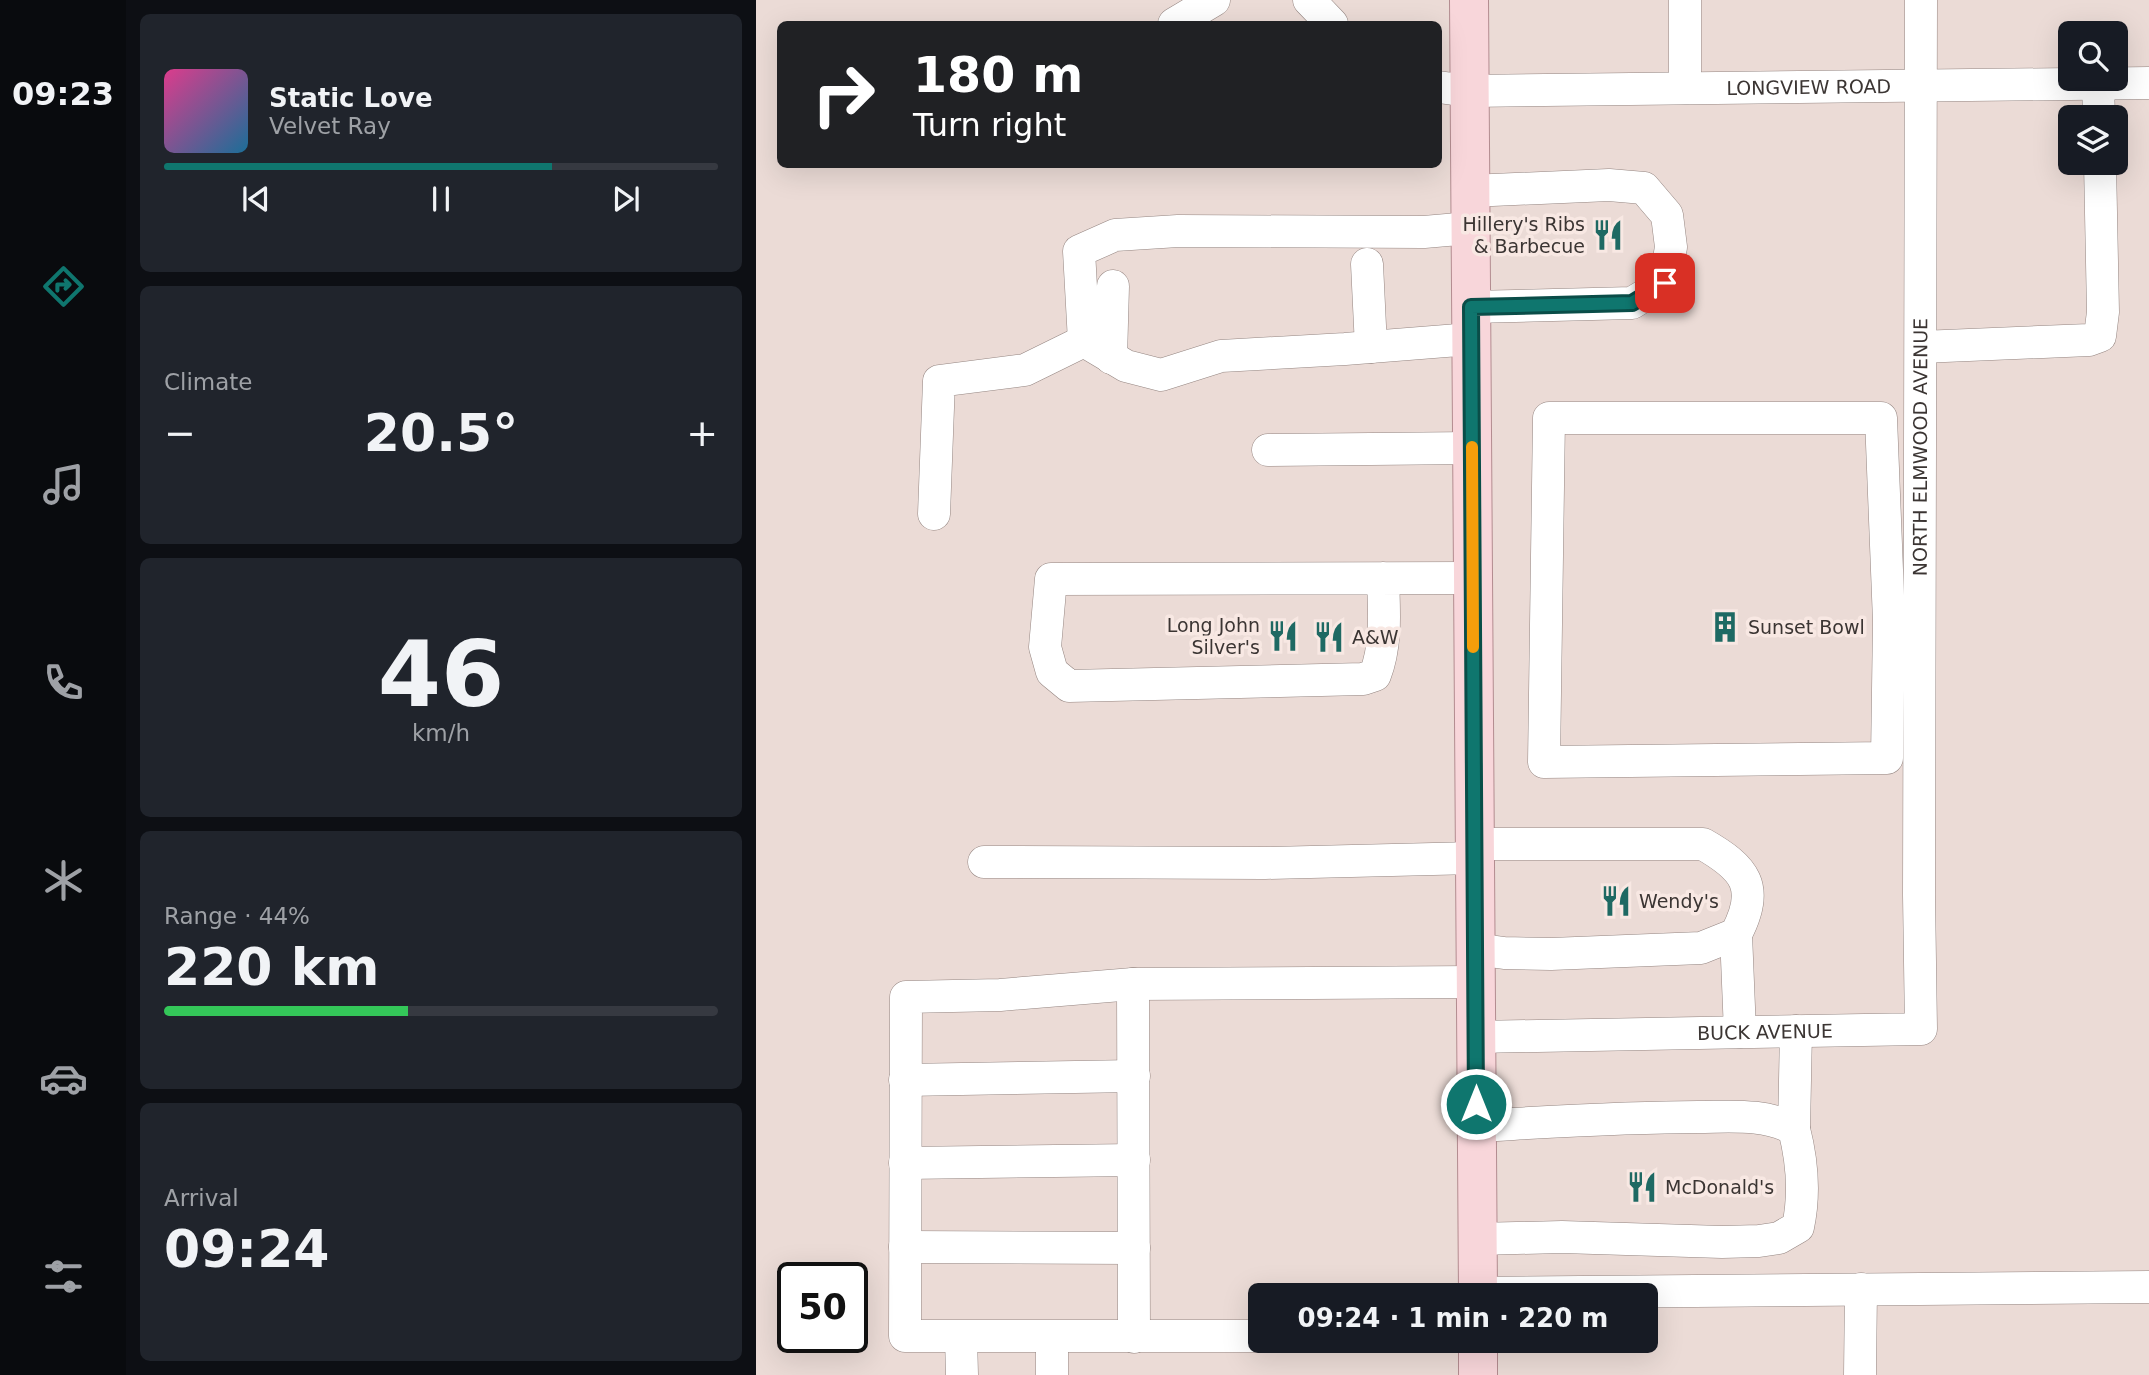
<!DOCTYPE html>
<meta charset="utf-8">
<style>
:root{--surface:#171b24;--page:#20242c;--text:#f1f3f6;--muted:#9ea1a6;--line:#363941;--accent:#0f766e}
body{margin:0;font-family:"DejaVu Sans",sans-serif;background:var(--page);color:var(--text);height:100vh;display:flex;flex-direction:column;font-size:26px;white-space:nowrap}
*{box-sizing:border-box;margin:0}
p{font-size:23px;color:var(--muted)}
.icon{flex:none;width:38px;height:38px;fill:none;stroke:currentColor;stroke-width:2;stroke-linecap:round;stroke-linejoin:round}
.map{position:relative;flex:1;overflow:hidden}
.drawer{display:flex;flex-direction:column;gap:14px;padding:14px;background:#0d0f14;width:630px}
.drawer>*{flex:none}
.hud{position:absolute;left:21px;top:21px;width:665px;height:147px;border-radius:10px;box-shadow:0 7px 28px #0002;background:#202124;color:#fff;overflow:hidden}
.buttons{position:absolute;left:1302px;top:21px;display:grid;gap:14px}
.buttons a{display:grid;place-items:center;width:70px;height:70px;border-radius:10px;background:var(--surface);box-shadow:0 7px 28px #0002;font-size:35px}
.speed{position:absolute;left:21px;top:1262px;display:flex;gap:14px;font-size:35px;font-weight:700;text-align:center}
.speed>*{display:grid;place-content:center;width:91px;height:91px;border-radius:50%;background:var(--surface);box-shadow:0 7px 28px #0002;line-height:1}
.speed .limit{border:4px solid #111;border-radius:10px;background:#fff;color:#111}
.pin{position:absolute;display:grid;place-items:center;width:60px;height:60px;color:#fff;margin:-30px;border-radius:14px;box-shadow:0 4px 10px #0006}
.me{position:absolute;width:77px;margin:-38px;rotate:0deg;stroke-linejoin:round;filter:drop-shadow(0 0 5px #0008)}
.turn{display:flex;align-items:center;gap:24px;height:147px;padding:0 21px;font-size:32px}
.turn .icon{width:91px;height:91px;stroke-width:2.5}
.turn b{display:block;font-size:49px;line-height:60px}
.big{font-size:52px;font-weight:800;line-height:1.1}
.drawer .card{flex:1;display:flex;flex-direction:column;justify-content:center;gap:10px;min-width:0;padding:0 24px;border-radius:10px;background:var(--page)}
.drawer .dial{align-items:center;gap:0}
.dial b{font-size:91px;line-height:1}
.song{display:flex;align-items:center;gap:21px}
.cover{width:84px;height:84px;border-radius:10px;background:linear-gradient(135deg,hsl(330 70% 55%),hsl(200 70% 35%))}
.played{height:7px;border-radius:4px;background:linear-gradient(90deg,var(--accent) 70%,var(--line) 70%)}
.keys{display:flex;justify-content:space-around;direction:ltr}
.heat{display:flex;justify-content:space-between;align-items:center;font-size:38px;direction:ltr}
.charge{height:10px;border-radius:5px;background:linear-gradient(90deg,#34c759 44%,var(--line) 0)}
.trip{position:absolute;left:492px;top:1283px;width:410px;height:70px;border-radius:10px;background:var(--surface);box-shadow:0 7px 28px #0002;font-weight:800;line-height:70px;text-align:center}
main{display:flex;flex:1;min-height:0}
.dock{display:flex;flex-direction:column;width:126px;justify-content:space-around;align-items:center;background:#090b0e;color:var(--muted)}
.dock .icon{width:49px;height:49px}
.dock .selected{color:var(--accent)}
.dock b{font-size:32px;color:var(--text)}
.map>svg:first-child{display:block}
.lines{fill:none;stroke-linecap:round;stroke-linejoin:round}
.minor-casing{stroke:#948581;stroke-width:33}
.major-casing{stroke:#b38c90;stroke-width:40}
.minor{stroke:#fff;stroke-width:32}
.major{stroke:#f8d6da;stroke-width:38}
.route-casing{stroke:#0a4d48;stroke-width:18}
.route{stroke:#0f766e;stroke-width:12}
.slow{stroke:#f59e0b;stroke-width:12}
.labels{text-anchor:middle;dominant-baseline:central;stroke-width:7;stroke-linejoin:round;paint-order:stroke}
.street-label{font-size:19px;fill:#3b3533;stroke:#f8e8e3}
.poi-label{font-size:19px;fill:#3b3533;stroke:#f8e8e3;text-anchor:start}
</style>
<main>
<nav class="dock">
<b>09:23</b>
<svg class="icon selected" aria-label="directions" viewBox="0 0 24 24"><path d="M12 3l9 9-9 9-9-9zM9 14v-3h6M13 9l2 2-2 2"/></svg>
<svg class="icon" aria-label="music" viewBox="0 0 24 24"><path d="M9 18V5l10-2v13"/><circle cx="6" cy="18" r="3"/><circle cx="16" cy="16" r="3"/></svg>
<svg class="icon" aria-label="phone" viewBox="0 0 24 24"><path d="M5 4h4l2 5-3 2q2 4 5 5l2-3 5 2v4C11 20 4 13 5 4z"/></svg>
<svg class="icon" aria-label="climate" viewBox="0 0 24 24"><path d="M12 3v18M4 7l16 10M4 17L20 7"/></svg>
<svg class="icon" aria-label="car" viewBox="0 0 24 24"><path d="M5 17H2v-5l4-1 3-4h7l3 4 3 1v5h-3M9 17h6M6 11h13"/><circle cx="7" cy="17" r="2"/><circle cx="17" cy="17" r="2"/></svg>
<svg class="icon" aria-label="filters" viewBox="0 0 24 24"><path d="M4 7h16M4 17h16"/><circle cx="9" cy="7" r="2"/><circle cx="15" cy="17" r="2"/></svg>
</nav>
<section class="drawer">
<div class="card">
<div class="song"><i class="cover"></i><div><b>Static Love</b><p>Velvet Ray</p></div></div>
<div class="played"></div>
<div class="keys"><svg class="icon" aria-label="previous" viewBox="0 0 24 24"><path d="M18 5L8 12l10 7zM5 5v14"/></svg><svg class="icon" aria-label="pause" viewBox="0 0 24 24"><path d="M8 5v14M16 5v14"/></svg><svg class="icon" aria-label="next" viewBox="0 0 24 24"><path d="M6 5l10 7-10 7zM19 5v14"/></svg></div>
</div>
<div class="card"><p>Climate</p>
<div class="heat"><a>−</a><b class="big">20.5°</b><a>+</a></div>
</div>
<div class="card dial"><b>46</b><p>km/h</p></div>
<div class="card"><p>Range · 44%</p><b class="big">220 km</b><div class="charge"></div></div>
<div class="card"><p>Arrival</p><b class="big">09:24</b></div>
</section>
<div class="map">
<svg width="1393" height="1375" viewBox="0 0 1393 1375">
<rect width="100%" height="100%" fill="#ebdbd6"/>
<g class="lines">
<defs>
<g id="minor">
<path d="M 553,0 L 576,24"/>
<path d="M 929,0 L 929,88"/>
<path d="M 418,24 L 458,0"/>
<path d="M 1342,84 L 1343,117"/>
<path id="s1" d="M 682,87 L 713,91 L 1393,83"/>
<path d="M 714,191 L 853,185 L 888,188 L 911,215 L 915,247 L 909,283 L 876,303 L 715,307"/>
<path d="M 714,228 L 668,232 L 422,231 L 359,235 L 323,251 L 328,341 L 370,366 L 405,375 L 465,356 L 589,349 L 715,339"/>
<path d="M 611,264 L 615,347"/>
<path d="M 1165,347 L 1333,340 L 1344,336 L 1347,312 L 1344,163"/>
<path d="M 355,358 L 357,286"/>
<path d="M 512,450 L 716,448"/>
<path d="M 178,514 L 183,381 L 269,370 L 328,341"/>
<path d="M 627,578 C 628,610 631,644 619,675 L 607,679 L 313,686 L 296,672 L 289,647 L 295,579 L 716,578"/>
<path d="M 1133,621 L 1125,418 L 793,418 L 788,762 L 1131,758 L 1133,621 L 1163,620"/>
<path d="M 718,844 L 947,844 C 989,868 1005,887 980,934 L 945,948 L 795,954 L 748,953 L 719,949"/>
<path d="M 228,862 L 509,863 L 718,858"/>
<path d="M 980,934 L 984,1032"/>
<path d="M 377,984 L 378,1337"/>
<path id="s2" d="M 720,1037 L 1165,1029 L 1163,895 L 1165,0"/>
<path d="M 149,1080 L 378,1076"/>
<path d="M 720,1126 C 794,1122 868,1117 942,1117 C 974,1117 1009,1113 1038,1129 C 1046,1160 1049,1194 1042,1227 L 1023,1238 L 1003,1241 L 966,1242 L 806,1237 L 721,1239"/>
<path d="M 1038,1129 L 1040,1031"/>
<path d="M 149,1163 L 378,1160"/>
<path d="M 149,1247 L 378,1248"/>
<path d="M 722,1293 L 1393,1287"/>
<path d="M 504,1336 L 149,1336 L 150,997 L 244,995 L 377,984 L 719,982"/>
<path d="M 205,1337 L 206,1375"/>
<path d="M 296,1337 L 296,1375"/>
<path d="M 1104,1375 L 1105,1289"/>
</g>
<g id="major">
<path d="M 713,0 L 722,1295"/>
<path d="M 722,1340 L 722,1375"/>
</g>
</defs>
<use href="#minor" class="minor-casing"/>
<use href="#major" class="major-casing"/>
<use href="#minor" class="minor"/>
<use href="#major" class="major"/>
</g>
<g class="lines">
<defs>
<path id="route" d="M 720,1104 L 715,307 L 876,303 L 909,283"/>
</defs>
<use href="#route" class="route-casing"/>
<use href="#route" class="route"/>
<path class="slow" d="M 716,447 L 717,647"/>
</g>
<defs>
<symbol id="restaurant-bare" viewBox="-9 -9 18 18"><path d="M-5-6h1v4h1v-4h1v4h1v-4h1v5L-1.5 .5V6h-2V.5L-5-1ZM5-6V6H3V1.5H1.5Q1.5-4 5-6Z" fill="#1e6963" stroke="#f8e8e3" stroke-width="2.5" paint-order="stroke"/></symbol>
<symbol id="building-bare" viewBox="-9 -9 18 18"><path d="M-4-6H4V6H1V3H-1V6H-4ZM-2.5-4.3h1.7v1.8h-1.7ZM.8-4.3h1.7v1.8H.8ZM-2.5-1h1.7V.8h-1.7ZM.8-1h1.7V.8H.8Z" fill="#1e6963" stroke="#f8e8e3" stroke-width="2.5" paint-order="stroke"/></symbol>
</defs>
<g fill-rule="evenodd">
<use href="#restaurant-bare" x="830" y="213" width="44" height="44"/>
<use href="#building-bare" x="947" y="605" width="44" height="44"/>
<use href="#restaurant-bare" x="505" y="614" width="44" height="44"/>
<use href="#restaurant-bare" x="551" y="615" width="44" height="44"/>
<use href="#restaurant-bare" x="838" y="879" width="44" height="44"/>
<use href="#restaurant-bare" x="864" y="1165" width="44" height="44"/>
</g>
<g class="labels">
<g class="street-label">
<text stroke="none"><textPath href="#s1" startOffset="371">LONGVIEW ROAD</textPath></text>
<text stroke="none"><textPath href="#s2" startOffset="1027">NORTH ELMWOOD AVENUE</textPath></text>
<text stroke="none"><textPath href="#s2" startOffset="289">BUCK AVENUE</textPath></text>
</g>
<g class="poi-label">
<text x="829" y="224" text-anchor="end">Hillery's Ribs<tspan x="829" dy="22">&amp; Barbecue</tspan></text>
<text x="504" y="625" text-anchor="end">Long John<tspan x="504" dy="22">Silver's</tspan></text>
<text x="992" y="627">Sunset Bowl</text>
<text x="596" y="637">A&amp;W</text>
<text x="883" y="901">Wendy's</text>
<text x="909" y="1187">McDonald's</text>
</g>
</g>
</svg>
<div class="buttons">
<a><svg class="icon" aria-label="search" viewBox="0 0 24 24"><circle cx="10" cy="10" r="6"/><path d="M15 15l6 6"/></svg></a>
<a><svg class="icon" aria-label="layers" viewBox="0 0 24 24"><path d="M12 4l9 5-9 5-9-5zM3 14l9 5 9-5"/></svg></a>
</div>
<div class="speed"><div class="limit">50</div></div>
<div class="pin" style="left:909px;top:283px;background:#d93025"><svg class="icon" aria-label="arrive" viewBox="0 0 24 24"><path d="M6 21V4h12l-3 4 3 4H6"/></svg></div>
<svg class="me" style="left:720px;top:1104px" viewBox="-20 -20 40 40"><circle r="17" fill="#0f766e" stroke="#fff" stroke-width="3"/><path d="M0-11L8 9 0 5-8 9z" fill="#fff"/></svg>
<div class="trip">09:24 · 1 min · 220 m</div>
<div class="hud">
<div class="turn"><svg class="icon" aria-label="right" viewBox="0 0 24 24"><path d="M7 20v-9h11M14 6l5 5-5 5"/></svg><div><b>180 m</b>Turn right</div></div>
</div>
</div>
</main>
